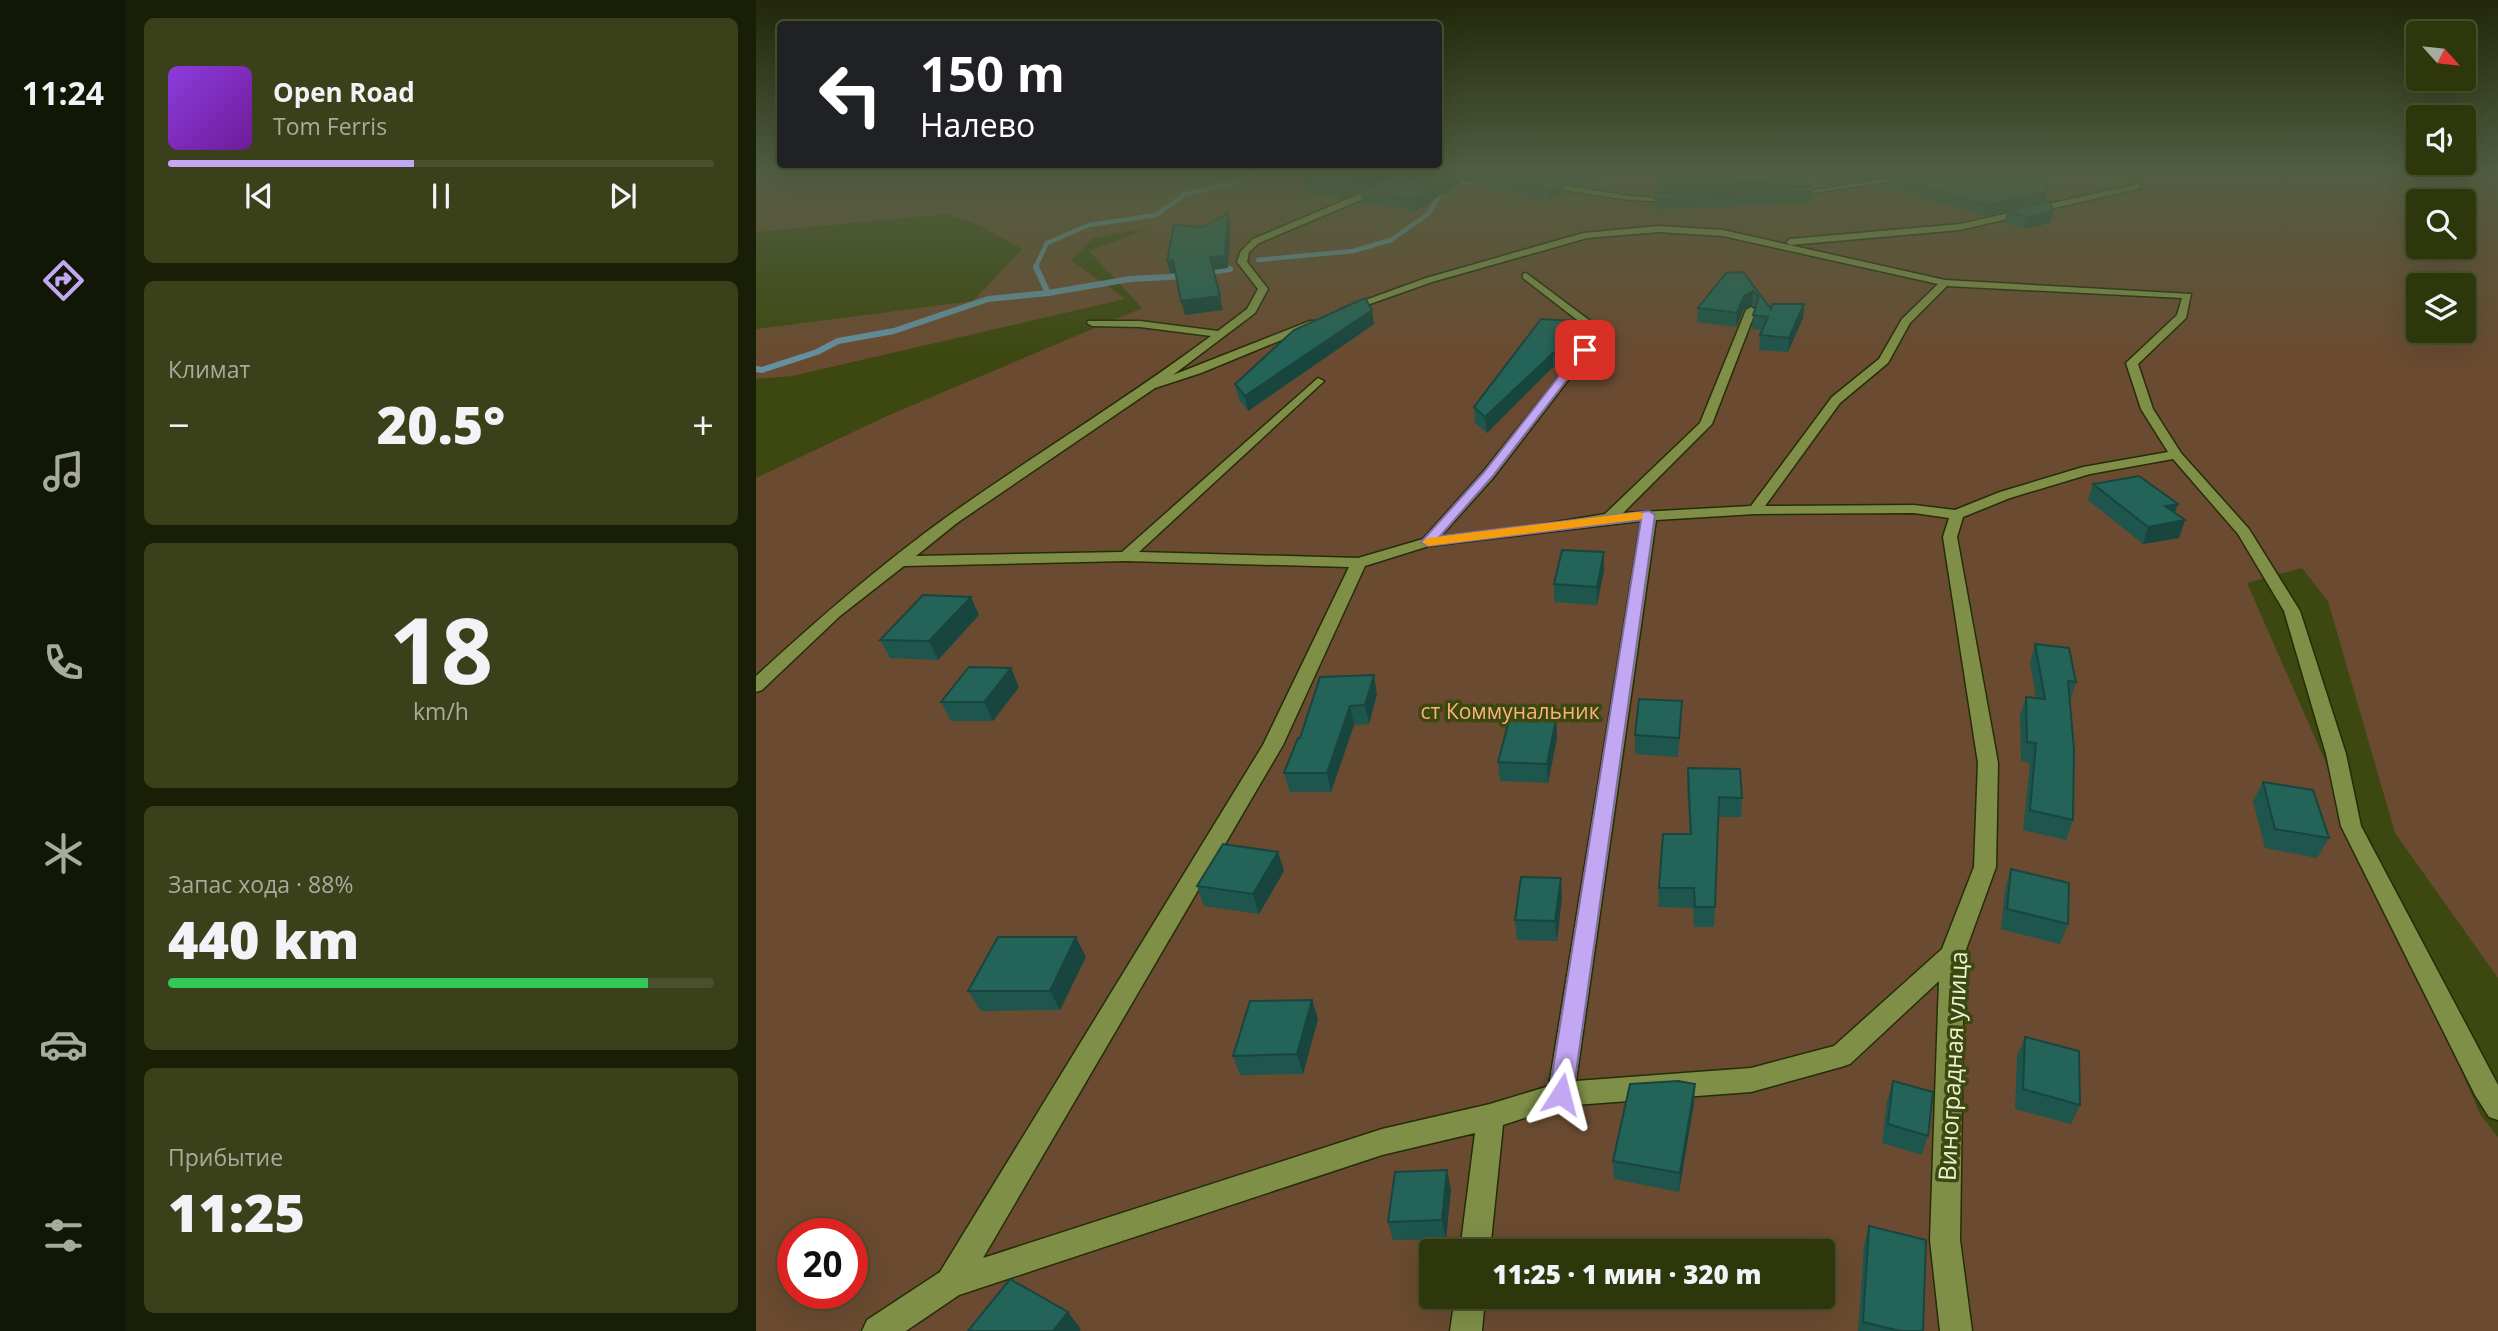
<!DOCTYPE html>
<html lang="ru">
<meta charset="utf-8">
<style>
:root{--surface:#2e360c;--page:#3a411a;--text:#f1f3f6;--muted:#a7ab9d;--line:#49502d;--accent:#c2a8f3}
body{margin:0;font-family:"Open Sans",sans-serif;background:var(--page);color:var(--text);height:100vh;display:flex;flex-direction:column;font-size:26px;white-space:nowrap}
*{box-sizing:border-box;margin:0}
p{font-size:23px;color:var(--muted)}
.icon{flex:none;width:38px;height:38px;fill:none;stroke:currentColor;stroke-width:2;stroke-linecap:round;stroke-linejoin:round}
.map{position:relative;flex:1;overflow:hidden}
.drawer{display:flex;flex-direction:column;gap:18px;padding:18px;background:#191e07;width:630px}
.drawer>*{flex:none}
.top-card{position:absolute;left:21px;top:21px;width:665px;height:147px;border-radius:7px;box-shadow:0 7px 28px #0002,0 0 0 2px var(--line);background:#202124;color:#fff;overflow:hidden}
.needle{width:46px;rotate:117deg}
.fabs{position:absolute;left:1650px;top:21px;display:grid;gap:14px}
.fabs a{display:grid;place-items:center;width:70px;height:70px;border-radius:7px;background:var(--surface);box-shadow:0 7px 28px #0002,0 0 0 2px var(--line);font-size:35px}
.speed{position:absolute;left:21px;top:1218px;display:flex;gap:14px;font-size:35px;font-weight:700;text-align:center}
.speed>*{display:grid;place-content:center;width:91px;height:91px;border-radius:50%;background:var(--surface);box-shadow:0 7px 28px #0002,0 0 0 2px var(--line);line-height:1}
.speed .limit{border:10px solid #d22;background:#fff;color:#111}
.pin{position:absolute;display:grid;place-items:center;width:60px;height:60px;color:#fff;margin:-30px;border-radius:14px;box-shadow:0 4px 10px #0006}
.me{position:absolute;width:77px;margin:-38px;rotate:9deg;stroke-linejoin:round;filter:drop-shadow(0 0 5px #0008)}
.turn{display:flex;align-items:center;gap:24px;height:147px;padding:0 28px;font-size:32px}
.turn .icon{width:91px;height:91px;stroke-width:2.5}
.turn b{display:block;font-size:49px;line-height:60px}
.big{font-size:52px;font-weight:800;line-height:1.1}
.drawer .widget{flex:1;display:flex;flex-direction:column;justify-content:center;gap:10px;min-width:0;padding:0 24px;border-radius:10px;background:var(--page)}
.drawer .dial{align-items:center;gap:0}
.dial b{font-size:91px;line-height:1}
.song{display:flex;align-items:center;gap:21px}
.cover{width:84px;height:84px;border-radius:10px;background:linear-gradient(135deg,hsl(270 70% 55%),hsl(280 70% 35%))}
.played{height:7px;border-radius:4px;background:linear-gradient(90deg,var(--accent) 45%,var(--line) 45%)}
.keys{display:flex;justify-content:space-around;direction:ltr}
.heat{display:flex;justify-content:space-between;align-items:center;font-size:38px;direction:ltr}
.charge{height:10px;border-radius:5px;background:linear-gradient(90deg,#34c759 88%,var(--line) 0)}
.trip{position:absolute;left:663px;top:1239px;width:416px;height:70px;border-radius:7px;background:var(--surface);box-shadow:0 7px 28px #0002,0 0 0 2px var(--line);font-weight:800;line-height:70px;text-align:center}
main{display:flex;flex:1;min-height:0}
.tab-bar{display:flex;flex-direction:column;width:126px;justify-content:space-around;align-items:center;background:#121605;color:var(--muted)}
.tab-bar .icon{width:49px;height:49px}
.tab-bar .selected{color:var(--accent)}
.tab-bar b{font-size:32px;color:var(--text)}
.map>svg:first-child{display:block}
.green{fill:#6a4b31;fill-rule:evenodd}
.lines{fill:none;stroke-linecap:round;stroke-linejoin:round}
.stream-far1{stroke:#638f9e;stroke-width:4.5}
.stream{stroke:#638f9e;stroke-width:6}
.minor-casing{stroke:#252d06;stroke-width:3}
.minor{fill:#7f8f48;fill-rule:evenodd}
.wall{fill:#1e554c}
.shaded-wall{fill:#18453e}
.building{fill:#236358;stroke:#18453e;stroke-width:2}
.route{fill:#c2a8f3;stroke:#7e6d9e;stroke-width:2}
.slow{fill:#f59e0b}
.labels{text-anchor:middle;dominant-baseline:central;stroke-width:7;stroke-linejoin:round;paint-order:stroke}
.park-label{font-size:21px;fill:#fbb276;stroke:#3d4810}
.near-street-label{font-size:24px;fill:#e9f3ce;stroke:#3d4810}
</style>
<main>
<nav class="tab-bar">
<b>11:24</b>
<svg class="icon selected" aria-label="directions" viewBox="0 0 24 24"><path d="M12 3l9 9-9 9-9-9zM9 14v-3h6M13 9l2 2-2 2"/></svg>
<svg class="icon" aria-label="music" viewBox="0 0 24 24"><path d="M9 18V5l10-2v13"/><circle cx="6" cy="18" r="3"/><circle cx="16" cy="16" r="3"/></svg>
<svg class="icon" aria-label="phone" viewBox="0 0 24 24"><path d="M5 4h4l2 5-3 2q2 4 5 5l2-3 5 2v4C11 20 4 13 5 4z"/></svg>
<svg class="icon" aria-label="climate" viewBox="0 0 24 24"><path d="M12 3v18M4 7l16 10M4 17L20 7"/></svg>
<svg class="icon" aria-label="car" viewBox="0 0 24 24"><path d="M5 17H2v-5l4-1 3-4h7l3 4 3 1v5h-3M9 17h6M6 11h13"/><circle cx="7" cy="17" r="2"/><circle cx="17" cy="17" r="2"/></svg>
<svg class="icon" aria-label="filters" viewBox="0 0 24 24"><path d="M4 7h16M4 17h16"/><circle cx="9" cy="7" r="2"/><circle cx="15" cy="17" r="2"/></svg>
</nav>
<section class="drawer">
<div class="widget">
<div class="song"><i class="cover"></i><div><b>Open Road</b><p>Tom Ferris</p></div></div>
<div class="played"></div>
<div class="keys"><svg class="icon" aria-label="previous" viewBox="0 0 24 24"><path d="M18 5L8 12l10 7zM5 5v14"/></svg><svg class="icon" aria-label="pause" viewBox="0 0 24 24"><path d="M8 5v14M16 5v14"/></svg><svg class="icon" aria-label="next" viewBox="0 0 24 24"><path d="M6 5l10 7-10 7zM19 5v14"/></svg></div>
</div>
<div class="widget"><p>Климат</p>
<div class="heat"><a>−</a><b class="big">20.5°</b><a>+</a></div>
</div>
<div class="widget dial"><b>18</b><p>km/h</p></div>
<div class="widget"><p>Запас хода · 88%</p><b class="big">440 km</b><div class="charge"></div></div>
<div class="widget"><p>Прибытие</p><b class="big">11:25</b></div>
</section>
<div class="map">
<svg width="1742" height="1331" viewBox="0 0 1742 1331">
<rect width="100%" height="100%" fill="#3d4810"/>
<path class="green" d="M 0,170 L 1742,170 L 1742,978 L 1639,833 L 1572,601 L 1546,568 L 1491,583 L 1725,1116 L 1742,1137 L 1742,1331 L 0,1331 L 0,478 L 131,416 L 386,308 L 333,251 L 393,228 L 337,238 L 315,260 L 369,299 L 36,376 L 0,379 L 0,329 L 217,301 L 266,249 L 224,226 L 191,214 L 0,232 ZM 1662,201 L 1708,201 L 1708,247 L 1662,247 ZM 1662,285 L 1708,285 L 1708,331 L 1662,331 ZM 37,1234 L 96,1234 L 96,1293 L 37,1293 ZM 676,1251 L 1068,1251 L 1068,1297 L 676,1297 Z"/>
<g class="lines">
<g class="stream-far1">
<path d="M 502,260 L 597,251 L 635,240 L 672,214 L 690,185 L 726,180"/>
<path d="M 279,268 L 291,243 L 333,225 L 400,215 L 429,194 L 477,183 L 510,170"/>
</g>
<g class="stream">
<path d="M 447,273 L 474,269"/>
<path d="M 292,293 L 374,279 L 432,276"/>
<path d="M 0,369 L 6,370 L 61,352 L 82,341 L 138,331 L 232,299 L 292,293 L 280,267"/>
</g>
<defs>
<g id="minor">
<path d="M 654,170 L 663,170 L 619,194 L 503,243 L 493,252 L 491,262 L 512,289 L 499,313 L 417,375 L 554,321 L 562,321 L 562,325 L 445,373 L 399,388 L 201,523 L 160,556 L 366,552 L 562,378 L 568,381 L 566,383 L 383,552 L 602,558 L 667,539 L 727,472 L 838,333 L 767,278 L 767,274 L 770,273 L 849,332 L 737,478 L 685,536 L 752,530 L 849,514 L 944,423 L 990,310 L 995,307 L 1000,310 L 956,424 L 867,513 L 995,506 L 1076,397 L 1123,359 L 1146,319 L 1182,284 L 967,236 L 903,232 L 831,238 L 676,282 L 594,311 L 585,309 L 670,278 L 827,233 L 903,226 L 967,230 L 1189,280 L 1435,294 L 1430,318 L 1382,364 L 1397,409 L 1425,453 L 1493,529 L 1544,611 L 1590,754 L 1605,826 L 1742,1085 L 1742,1120 L 1733,1117 L 1719,1095 L 1585,826 L 1570,754 L 1528,611 L 1482,534 L 1417,459 L 1334,474 L 1254,498 L 1207,517 L 1201,537 L 1242,763 L 1240,867 L 1208,955 L 1204,1240 L 1216,1331 L 1184,1331 L 1174,1240 L 1183,981 L 1094,1064 L 1085,1067 L 995,1092 L 805,1106 L 747,1125 L 734,1251 L 704,1251 L 719,1133 L 626,1155 L 203,1295 L 150,1331 L 106,1331 L 111,1320 L 184,1272 L 507,745 L 593,567 L 370,561 L 148,566 L 84,616 L 6,690 L 0,692 L 0,676 C 61,620 124,565 192,516 C 278,455 369,400 455,336 L 384,327 L 336,326 L 331,323 L 332,321 L 384,321 L 462,331 L 491,309 L 502,289 L 481,262 L 485,251 L 497,239 L 613,190 ZM 1191,286 L 1426,298 L 1421,315 L 1370,363 L 1385,409 L 1412,452 L 1327,467 L 1244,492 L 1199,510 L 1158,505 L 1009,506 L 1084,403 L 1132,363 L 1154,323 ZM 1158,513 L 1193,518 L 1187,537 L 1222,763 L 1218,867 L 1186,949 L 1078,1046 L 995,1068 L 820,1081 L 900,520 L 999,514 ZM 885,521 L 793,1086 L 734,1104 L 626,1129 L 227,1258 L 527,745 L 609,566 L 673,546 Z"/>
<path d="M 1185,170 L 1205,170 L 1032,197 L 1028,195 Z"/>
<path d="M 785,182 L 873,196 L 924,200 L 920,202 L 873,200 L 782,186 Z"/>
<path d="M 1382,184 L 1385,188 L 1204,230 L 1034,245 L 1030,242 L 1034,239 L 1204,224 Z"/>
<path d="M 699,1297 L 729,1297 L 726,1331 L 694,1331 Z"/>
</g>
</defs>
<use href="#minor" class="minor-casing"/>
<use href="#minor" class="minor"/>
</g>
<g class="wall">
<path d="M 572,170 L 739,170 L 752,174 L 741,170 L 851,170 L 820,187 L 807,185 L 808,193 L 793,201 L 707,181 L 660,211 L 606,202 L 605,191 L 636,175 L 585,199 L 548,193 L 546,182 Z"/>
<path d="M 1051,170 L 1287,170 L 1289,202 L 1297,211 L 1294,223 L 1269,229 L 1248,222 L 1251,211 L 1228,216 L 1130,186 L 1131,176 L 1111,180 L 1104,178 L 1103,181 L 1074,185 Z"/>
<path d="M 903,184 L 1050,186 L 1056,191 L 1055,202 L 899,210 L 899,199 L 903,193 Z"/>
<path d="M 987,272 L 1015,309 L 1048,304 L 1047,318 L 1032,352 L 1003,350 L 1004,335 L 1007,330 L 996,329 L 997,315 L 999,308 L 996,305 L 988,309 L 980,327 L 941,322 L 942,308 Z"/>
<path d="M 618,324 L 492,411 L 483,399 L 479,384 Z"/>
<path d="M 820,335 L 802,368 L 797,367 L 731,433 L 719,423 L 718,407 Z"/>
<path d="M 1337,484 L 1422,504 L 1418,513 L 1423,538 L 1387,544 L 1332,500 Z"/>
<path d="M 848,552 L 848,570 L 841,605 L 798,602 L 798,584 Z"/>
<path d="M 223,615 L 182,660 L 134,658 L 124,640 Z"/>
<path d="M 1279,644 L 1320,682 L 1314,701 L 1317,820 L 1310,840 L 1267,830 L 1274,763 L 1265,761 L 1264,715 L 1270,697 L 1280,698 L 1274,663 Z"/>
<path d="M 564,677 L 621,694 L 613,724 L 598,725 L 575,792 L 534,792 L 528,773 L 544,738 Z"/>
<path d="M 263,687 L 237,721 L 195,721 L 185,702 Z"/>
<path d="M 926,701 L 922,757 L 879,754 L 879,735 Z"/>
<path d="M 800,719 L 801,738 L 792,783 L 744,781 L 742,762 Z"/>
<path d="M 932,768 L 986,798 L 985,817 L 962,817 L 958,927 L 938,927 L 937,908 L 902,907 L 903,888 L 934,834 L 931,788 Z"/>
<path d="M 1507,782 L 1573,838 L 1561,858 L 1509,848 L 1497,801 Z"/>
<path d="M 522,852 L 528,871 L 503,914 L 448,906 L 441,886 Z"/>
<path d="M 1255,869 L 1312,924 L 1304,944 L 1245,929 L 1249,889 Z"/>
<path d="M 806,897 L 801,941 L 761,940 L 759,920 Z"/>
<path d="M 330,957 L 304,1010 L 225,1011 L 212,991 Z"/>
<path d="M 556,1000 L 562,1019 L 547,1074 L 484,1075 L 477,1056 Z"/>
<path d="M 1269,1037 L 1324,1105 L 1315,1124 L 1259,1109 L 1261,1056 Z"/>
<path d="M 1137,1081 L 1172,1136 L 1166,1155 L 1126,1143 L 1131,1101 Z"/>
<path d="M 938,1103 L 923,1192 L 858,1179 L 857,1161 Z"/>
<path d="M 695,1189 L 690,1239 L 637,1240 L 632,1222 Z"/>
<path d="M 1113,1226 L 1167,1331 L 1102,1331 L 1108,1245 Z"/>
</g>
<g class="shaded-wall">
<path d="M 622,170 L 647,170 L 585,199 L 584,188 Z"/>
<path d="M 706,170 L 707,181 L 660,211 L 658,199 Z"/>
<path d="M 831,170 L 851,170 L 820,187 L 820,176 Z"/>
<path d="M 1105,170 L 1103,181 L 1074,185 L 1076,174 Z"/>
<path d="M 1112,170 L 1169,170 L 1132,175 L 1131,176 L 1111,180 Z"/>
<path d="M 1051,177 L 1050,188 L 953,195 L 954,184 Z"/>
<path d="M 807,182 L 808,193 L 793,201 L 793,190 Z"/>
<path d="M 1292,191 L 1289,202 L 1228,216 L 1230,205 Z"/>
<path d="M 1297,211 L 1294,223 L 1269,229 L 1272,217 Z"/>
<path d="M 472,213 L 475,224 L 472,268 L 457,270 L 454,257 Z"/>
<path d="M 417,260 L 420,273 L 414,273 L 411,261 Z"/>
<path d="M 997,291 L 996,305 L 988,309 L 980,327 L 981,313 L 988,296 Z"/>
<path d="M 464,296 L 467,310 L 429,315 L 425,301 Z"/>
<path d="M 1048,304 L 1047,318 L 1032,352 L 1033,338 Z"/>
<path d="M 616,310 L 618,324 L 492,411 L 489,396 Z"/>
<path d="M 820,321 L 820,335 L 802,368 L 802,353 Z"/>
<path d="M 797,353 L 797,367 L 731,433 L 729,417 Z"/>
<path d="M 1422,504 L 1416,521 L 1409,506 Z"/>
<path d="M 1429,520 L 1423,538 L 1387,544 L 1392,527 Z"/>
<path d="M 848,552 L 848,570 L 841,605 L 841,587 Z"/>
<path d="M 215,597 L 223,615 L 182,660 L 173,641 Z"/>
<path d="M 255,668 L 263,687 L 237,721 L 228,702 Z"/>
<path d="M 618,675 L 621,694 L 613,724 L 609,705 Z"/>
<path d="M 594,706 L 598,725 L 575,792 L 571,773 Z"/>
<path d="M 800,719 L 801,738 L 792,783 L 791,764 Z"/>
<path d="M 522,852 L 528,871 L 503,914 L 497,894 Z"/>
<path d="M 805,878 L 806,897 L 801,941 L 799,921 Z"/>
<path d="M 320,937 L 330,957 L 304,1010 L 294,991 Z"/>
<path d="M 556,1000 L 562,1019 L 547,1074 L 541,1054 Z"/>
<path d="M 939,1084 L 938,1103 L 923,1192 L 924,1173 Z"/>
<path d="M 691,1170 L 695,1189 L 690,1239 L 686,1220 Z"/>
<path d="M 312,1312 L 325,1329 L 324,1331 L 297,1331 Z"/>
</g>
<g class="building">
<path d="M 572,170 L 622,170 L 584,188 L 546,182 Z"/>
<path d="M 646,170 L 706,170 L 658,199 L 605,191 Z"/>
<path d="M 707,170 L 739,170 L 747,174 L 807,182 L 793,190 Z"/>
<path d="M 786,170 L 831,170 L 820,176 Z"/>
<path d="M 906,170 L 1049,170 L 1051,177 L 954,184 L 903,184 Z"/>
<path d="M 1069,170 L 1104,170 L 1076,174 Z"/>
<path d="M 1159,170 L 1287,170 L 1292,191 L 1230,205 L 1132,175 Z"/>
<path d="M 1054,186 L 1056,191 L 899,199 L 900,193 L 955,195 Z"/>
<path d="M 1294,201 L 1297,211 L 1272,217 L 1251,211 Z"/>
<path d="M 472,213 L 469,256 L 454,257 L 464,296 L 425,301 L 417,260 L 411,261 L 418,225 L 448,227 Z"/>
<path d="M 987,272 L 1015,309 L 1016,304 L 1048,304 L 1033,338 L 1004,335 L 1012,317 L 997,315 L 1003,297 L 997,291 L 988,296 L 981,313 L 942,308 L 970,273 Z"/>
<path d="M 609,298 L 616,310 L 489,396 L 479,384 L 538,330 Z"/>
<path d="M 785,319 L 820,321 L 802,353 L 797,353 L 729,417 L 718,407 Z"/>
<path d="M 1383,476 L 1422,504 L 1409,506 L 1429,520 L 1392,527 L 1337,484 Z"/>
<path d="M 806,550 L 848,552 L 841,587 L 798,584 Z"/>
<path d="M 167,595 L 215,597 L 173,641 L 124,640 Z"/>
<path d="M 1279,644 L 1313,648 L 1320,682 L 1312,681 L 1318,749 L 1317,820 L 1274,810 L 1280,743 L 1271,742 L 1270,697 L 1289,699 Z"/>
<path d="M 213,667 L 255,668 L 228,702 L 185,702 Z"/>
<path d="M 618,675 L 609,705 L 594,706 L 571,773 L 528,773 L 542,738 L 544,738 L 564,677 Z"/>
<path d="M 883,699 L 926,701 L 923,738 L 879,735 Z"/>
<path d="M 754,717 L 800,719 L 791,764 L 742,762 Z"/>
<path d="M 932,768 L 984,769 L 986,798 L 963,797 L 959,907 L 939,907 L 938,888 L 903,888 L 907,834 L 935,834 Z"/>
<path d="M 1507,782 L 1557,790 L 1573,838 L 1519,829 Z"/>
<path d="M 467,844 L 522,852 L 497,894 L 441,886 Z"/>
<path d="M 1255,869 L 1313,883 L 1312,924 L 1251,909 Z"/>
<path d="M 765,877 L 805,878 L 799,921 L 759,920 Z"/>
<path d="M 242,937 L 320,937 L 294,991 L 212,991 Z"/>
<path d="M 556,1000 L 541,1054 L 477,1056 L 494,1001 Z"/>
<path d="M 1269,1037 L 1323,1051 L 1324,1105 L 1267,1089 Z"/>
<path d="M 922,1081 L 939,1084 L 924,1173 L 857,1161 L 874,1084 Z"/>
<path d="M 1137,1081 L 1177,1092 L 1172,1136 L 1132,1124 Z"/>
<path d="M 691,1170 L 686,1220 L 632,1222 L 639,1172 Z"/>
<path d="M 1113,1226 L 1170,1240 L 1167,1331 L 1144,1331 L 1107,1322 Z"/>
<path d="M 254,1279 L 312,1312 L 297,1331 L 212,1331 Z"/>
</g>
<linearGradient id="sky" x2="0" y2="1"><stop stop-color="#222809"/><stop offset="0.48" stop-color="#515e42"/><stop offset="1" stop-color="#515e42" stop-opacity="0"/></linearGradient>
<rect width="1742" height="357" fill="url(#sky)"/>
<path class="route" d="M 825,348 L 834,350 L 736,477 L 684,536 L 893,511 L 899,515 L 817,1094 L 813,1102 L 805,1106 L 796,1102 L 793,1094 L 885,520 L 672,546 L 665,542 L 728,472 Z"/>
<path class="slow" d="M 882,512 L 887,513 L 887,519 L 672,546 L 666,542 L 672,538 Z"/>
<g class="labels">
<g class="park-label">
<text x="754" y="711">ст Коммунальник</text>
</g>
<g class="near-street-label">
<text transform="translate(1196 1066) rotate(-87)">Виноградная улица</text>
</g>
</g>
</svg>
<div class="fabs">
<a><svg class="needle" viewBox="-14 -14 28 28"><path d="M0-13l5 13h-10z" fill="#e53935"/><path d="M0 13l5-13h-10z" fill="#a7ab9d"/></svg></a>
<a><svg class="icon" aria-label="sound" viewBox="0 0 24 24"><path d="M4 9h4l5-4v14l-5-4H4zM17 9q2 3 0 6"/></svg></a>
<a><svg class="icon" aria-label="search" viewBox="0 0 24 24"><circle cx="10" cy="10" r="6"/><path d="M15 15l6 6"/></svg></a>
<a><svg class="icon" aria-label="layers" viewBox="0 0 24 24"><path d="M12 4l9 5-9 5-9-5zM3 14l9 5 9-5"/></svg></a>
</div>
<div class="speed"><div class="limit">20</div></div>
<div class="pin" style="left:829px;top:350px;background:#d93025"><svg class="icon" aria-label="arrive" viewBox="0 0 24 24"><path d="M6 21V4h12l-3 4 3 4H6"/></svg></div>
<svg class="me" style="left:805px;top:1094px" viewBox="-20 -20 40 40"><path d="M0-17L14 15 0 8-14 15z" fill="#c2a8f3" stroke="#fff" stroke-width="4"/></svg>
<div class="trip">11:25 · 1 мин · 320 m</div>
<div class="top-card">
<div class="turn"><svg class="icon" aria-label="left" viewBox="0 0 24 24"><path d="M17 20v-9H6M10 6l-5 5 5 5"/></svg><div><b>150 m</b>Налево</div></div>
</div>
</div>
</main>
